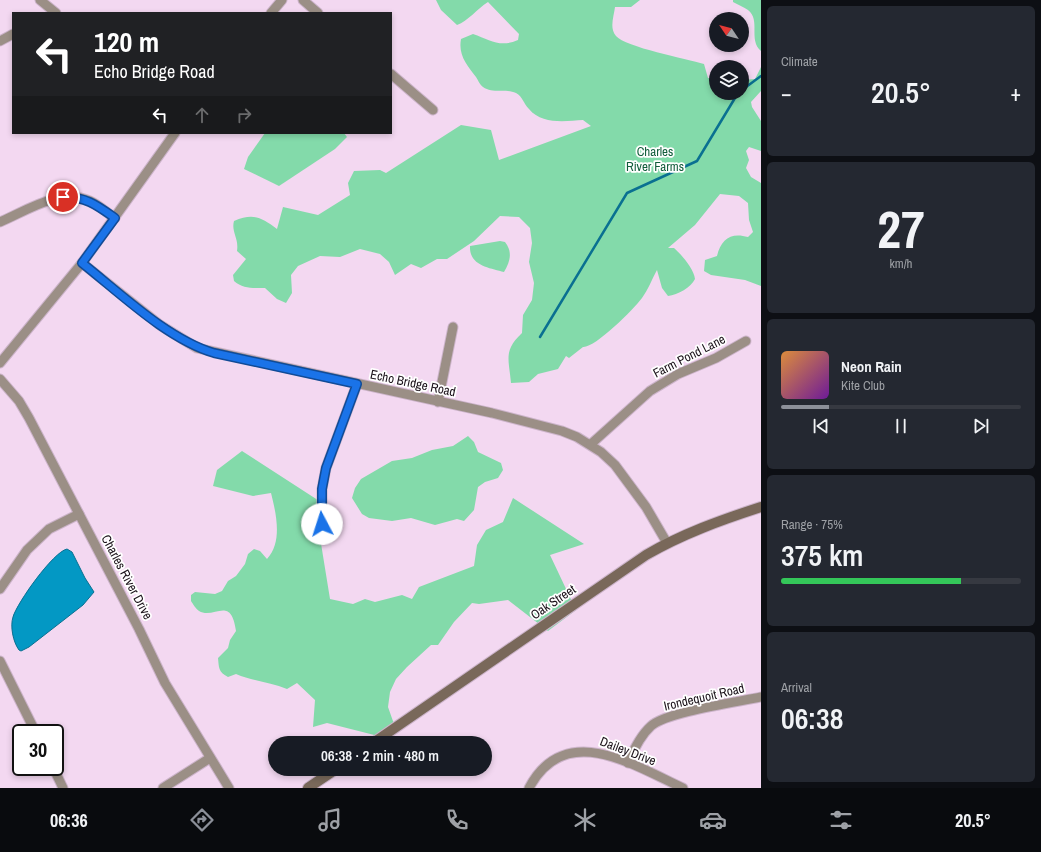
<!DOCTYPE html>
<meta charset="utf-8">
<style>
:root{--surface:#171b24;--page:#242831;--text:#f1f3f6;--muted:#9ea1a6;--line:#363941;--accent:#8c9099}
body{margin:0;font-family:"Archivo Narrow",sans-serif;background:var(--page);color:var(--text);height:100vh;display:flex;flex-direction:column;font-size:15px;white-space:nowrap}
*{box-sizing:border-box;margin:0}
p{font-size:13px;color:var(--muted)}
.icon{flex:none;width:22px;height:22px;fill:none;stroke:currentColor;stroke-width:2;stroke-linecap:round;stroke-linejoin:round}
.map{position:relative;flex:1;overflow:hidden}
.drawer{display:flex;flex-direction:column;gap:6px;padding:6px;background:#0d0f14;width:280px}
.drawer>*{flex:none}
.banner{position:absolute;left:12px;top:12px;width:380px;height:122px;border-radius:0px;box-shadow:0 2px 6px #0003;background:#202124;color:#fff;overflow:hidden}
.needle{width:26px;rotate:305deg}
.buttons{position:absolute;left:709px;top:12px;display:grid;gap:8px}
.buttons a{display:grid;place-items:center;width:40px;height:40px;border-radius:50%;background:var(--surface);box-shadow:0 2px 6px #0003;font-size:20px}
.speed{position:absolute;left:12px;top:724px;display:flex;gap:8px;font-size:20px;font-weight:700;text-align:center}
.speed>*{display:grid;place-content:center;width:52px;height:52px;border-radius:50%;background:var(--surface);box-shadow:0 2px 6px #0003;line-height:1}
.speed .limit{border:2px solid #111;border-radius:6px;background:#fff;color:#111}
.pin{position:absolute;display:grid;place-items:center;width:34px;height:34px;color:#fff;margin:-17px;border:2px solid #fff;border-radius:50%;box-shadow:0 1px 4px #0007}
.me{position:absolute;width:44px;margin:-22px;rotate:355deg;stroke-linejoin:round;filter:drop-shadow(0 0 3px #0008)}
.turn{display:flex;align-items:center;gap:14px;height:84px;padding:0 16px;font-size:18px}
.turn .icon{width:52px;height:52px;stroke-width:2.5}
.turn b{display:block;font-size:28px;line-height:34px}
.lanes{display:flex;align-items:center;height:38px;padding:0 16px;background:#0003;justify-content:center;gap:20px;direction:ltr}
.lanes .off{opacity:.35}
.big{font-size:30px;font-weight:600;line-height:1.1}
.drawer .card{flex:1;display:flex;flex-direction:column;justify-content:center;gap:6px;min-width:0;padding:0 14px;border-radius:6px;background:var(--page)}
.drawer .dial{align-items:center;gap:0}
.dial b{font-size:52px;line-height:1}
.song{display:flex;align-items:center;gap:12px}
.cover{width:48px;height:48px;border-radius:6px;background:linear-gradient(135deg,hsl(30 70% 55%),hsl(280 70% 35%))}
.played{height:4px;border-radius:2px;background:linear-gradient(90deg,var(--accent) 20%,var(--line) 20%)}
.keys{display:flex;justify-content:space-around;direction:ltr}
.heat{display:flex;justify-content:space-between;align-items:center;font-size:22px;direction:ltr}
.charge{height:6px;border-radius:3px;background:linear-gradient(90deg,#34c759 75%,var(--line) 0)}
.trip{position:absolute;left:268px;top:736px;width:224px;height:40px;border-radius:20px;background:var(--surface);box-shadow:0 2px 6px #0003;font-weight:600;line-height:40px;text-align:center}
.dock{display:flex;height:64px;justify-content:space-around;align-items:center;background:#090b0e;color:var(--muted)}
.dock .icon{width:28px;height:28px}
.dock .selected{color:var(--accent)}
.dock b{font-size:18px;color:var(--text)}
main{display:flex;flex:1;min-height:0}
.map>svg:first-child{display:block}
.green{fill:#83daaa}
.water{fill:#0398c4;stroke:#0a7091}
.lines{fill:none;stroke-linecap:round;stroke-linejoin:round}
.stream{stroke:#0a7091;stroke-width:2.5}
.street-casing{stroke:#ccb4ca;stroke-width:11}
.secondary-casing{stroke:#ccb4ca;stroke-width:12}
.street{stroke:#9b8f86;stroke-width:9}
.secondary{stroke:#79685a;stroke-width:10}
.route-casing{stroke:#114b97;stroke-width:10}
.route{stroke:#1a73e8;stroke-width:7}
.labels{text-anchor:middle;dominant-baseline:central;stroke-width:3.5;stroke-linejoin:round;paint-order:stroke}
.park-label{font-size:13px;fill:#115d3b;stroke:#fff}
.street-label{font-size:13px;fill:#1a1119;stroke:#fff}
</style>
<main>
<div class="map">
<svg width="761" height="788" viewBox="0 0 761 788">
<rect width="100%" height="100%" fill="#f3d8f1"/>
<g class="green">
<path d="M 436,0 L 640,0 L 631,7 L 615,7 C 614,16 609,28 616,36 C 625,47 687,59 704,64 L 708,78 L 716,78 L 716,93 L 742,93 L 742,80 L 755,79 L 761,67 L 761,91 L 751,102 L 752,107 L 761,121 L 761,151 L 749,147 L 746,151 L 749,160 L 746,168 L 751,177 L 761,183 L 761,286 L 745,280 L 711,275 L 704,271 L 705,260 L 717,256 C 721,239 731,232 748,237 L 753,232 L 749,220 L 748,203 L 739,196 L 720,194 L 695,225 L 668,248 L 674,248 C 682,255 694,269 695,279 C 691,287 678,295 668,296 L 662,288 L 657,270 C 652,279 648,290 642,298 C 634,309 595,348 583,347 L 569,358 L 566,356 L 558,369 L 538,374 L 529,382 L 511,383 C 509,359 503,351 522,333 L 523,315 L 532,300 L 534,283 L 529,262 L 532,243 L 530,228 L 519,217 L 500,216 L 474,241 L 447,259 L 437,259 L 421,268 L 411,264 L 395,275 L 389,262 L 380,254 L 360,249 L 340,257 L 320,256 L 298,266 L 291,275 L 292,293 L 286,303 L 277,299 L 265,288 C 254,288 243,289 234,281 L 233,275 L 246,259 L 237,251 C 239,238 231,232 234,221 C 253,213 261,217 277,229 L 283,207 L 318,215 L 350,195 L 348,183 L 354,171 L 380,170 L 386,173 L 461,125 L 491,130 L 499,160 L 591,126 L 583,120 C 566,121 542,125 529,109 C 523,103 523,97 516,93 C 505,88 493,94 483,87 C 480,85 478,80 476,77 C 467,65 458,55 461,39 L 473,34 C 490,40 500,48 518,40 L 519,34 L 488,2 C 477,9 468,21 457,25 L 441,10 Z"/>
<path d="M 733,0 L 761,0 L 761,51 C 748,40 761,20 748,10 C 744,7 738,5 733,2 Z"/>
<path d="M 265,133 L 344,133 L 347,137 L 335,149 L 279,186 L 244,169 L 248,157 Z"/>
<path d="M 500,241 L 505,242 C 513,252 510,262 504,272 C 490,268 469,266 470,246 Z"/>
<path d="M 468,436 L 474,442 L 478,452 L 501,463 L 503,470 L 498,478 L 485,482 L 478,487 L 474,510 L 464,521 L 457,519 L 435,525 L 411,518 L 392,521 L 369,518 L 362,514 L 352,498 L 355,488 L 361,479 L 392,461 L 412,458 L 432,450 L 453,446 Z"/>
<path d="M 242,451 L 327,506 L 318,525 L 330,599 L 353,604 L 365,599 L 375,602 L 402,595 L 412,599 L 419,587 L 474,566 L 477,545 L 486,530 L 503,522 L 513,498 L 584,544 L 550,555 L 576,610 L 548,631 L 508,600 L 479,604 L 472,603 L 454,622 L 438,645 L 431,645 L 407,667 L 396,679 L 390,692 L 388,707 L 394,724 L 394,740 L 327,723 L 313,727 L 315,700 L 297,683 L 287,689 C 270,682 252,681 236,674 L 228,677 C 218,672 219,667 218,658 L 228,648 L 230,640 L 236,631 C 231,594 214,620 199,611 C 196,609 193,604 191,601 L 191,595 L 195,592 L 215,594 L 222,591 L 228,581 L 236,576 L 245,564 L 248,554 L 254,549 L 260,551 L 267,559 C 283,542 276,513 271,493 L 253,496 L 213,486 L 217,470 Z"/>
</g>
<path class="water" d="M 67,549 L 72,552 L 85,578 L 94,592 L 83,605 L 29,647 L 21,651 L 19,650 C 13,642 10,626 13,617 C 17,603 53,552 67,549 Z"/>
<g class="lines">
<g class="stream">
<path d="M 742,90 L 761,76"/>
<path d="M 540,337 L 627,193 L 697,161 L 738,93"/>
</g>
<defs>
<g id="street">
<path d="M 40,0 L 56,13"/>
<path d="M 303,0 L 318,13"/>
<path d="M 271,13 L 282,0"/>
<path d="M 0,41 L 13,34"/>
<path d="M 391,74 L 433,110"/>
<path d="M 0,222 C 28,210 59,188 90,201 C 99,205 107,213 115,218"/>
<path d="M 82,263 L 160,325 L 197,348 L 492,413 L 562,431 L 577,437 L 601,452 L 615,465 L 646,507 L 667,543"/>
<path d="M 0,363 L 82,263 L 175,133"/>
<path d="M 0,379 L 19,401 L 29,418 L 139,629 L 165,683 L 229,788"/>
<path d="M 438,402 L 453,327"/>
<path d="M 591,444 L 650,391 L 678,374 L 716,358 L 746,341"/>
<path d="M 322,524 L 322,489 L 326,468 L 357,384"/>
<path d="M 0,589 L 27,550 L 49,529 L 79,514"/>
<path d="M 0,661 L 36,733"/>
<path d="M 628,763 C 633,751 641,735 651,726 C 666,712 738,702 761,697"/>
<path d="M 53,767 L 63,788"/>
<path d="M 163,788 L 210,758"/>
<path d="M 529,788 C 565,720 633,765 683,788"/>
</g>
<g id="secondary">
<path d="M 373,743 L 646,555 C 682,534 721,520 761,507"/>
<path d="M 308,788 L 336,769"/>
</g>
</defs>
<use href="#street" class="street-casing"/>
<use href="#secondary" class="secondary-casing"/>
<use href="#street" class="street"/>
<use href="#secondary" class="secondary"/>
</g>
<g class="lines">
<defs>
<path id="route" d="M 63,197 C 85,196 98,206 115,218 L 82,263 C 120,293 167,339 214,353 L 357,384 L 326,468 L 322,489 L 322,524"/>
</defs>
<use href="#route" class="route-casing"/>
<use href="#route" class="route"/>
</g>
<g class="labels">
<g class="park-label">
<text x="655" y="151">Charles<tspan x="655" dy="15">River Farms</tspan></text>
</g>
<g class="street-label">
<text transform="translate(689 356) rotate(-27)">Farm Pond Lane</text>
<text transform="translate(413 383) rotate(12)">Echo Bridge Road</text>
<text transform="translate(127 577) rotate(62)">Charles River Drive</text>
<text transform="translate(553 602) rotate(-34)">Oak Street</text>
<text transform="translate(704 697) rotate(-13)">Irondequoit Road</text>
<text transform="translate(628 751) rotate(21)">Dailey Drive</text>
</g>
</g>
</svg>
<div class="buttons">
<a><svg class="needle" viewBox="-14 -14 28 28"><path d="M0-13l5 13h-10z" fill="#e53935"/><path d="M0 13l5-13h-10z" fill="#9ea1a6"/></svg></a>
<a><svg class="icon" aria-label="layers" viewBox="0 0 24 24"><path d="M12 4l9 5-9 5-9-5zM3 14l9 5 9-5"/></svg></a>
</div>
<div class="speed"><div class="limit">30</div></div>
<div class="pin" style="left:63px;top:197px;background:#d93025"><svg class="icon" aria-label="arrive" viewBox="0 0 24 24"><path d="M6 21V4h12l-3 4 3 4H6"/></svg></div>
<svg class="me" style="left:322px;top:524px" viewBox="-20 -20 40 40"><circle r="19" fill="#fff"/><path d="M0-13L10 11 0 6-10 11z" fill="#1a73e8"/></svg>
<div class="trip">06:38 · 2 min · 480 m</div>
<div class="banner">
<div class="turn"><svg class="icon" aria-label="left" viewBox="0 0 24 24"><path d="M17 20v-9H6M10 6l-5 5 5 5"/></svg><div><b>120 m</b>Echo Bridge Road</div></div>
<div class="lanes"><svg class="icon" aria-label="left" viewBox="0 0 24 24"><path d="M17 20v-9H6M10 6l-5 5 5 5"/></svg><svg class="icon off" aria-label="ahead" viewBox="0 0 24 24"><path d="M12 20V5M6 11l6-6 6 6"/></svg><svg class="icon off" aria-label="right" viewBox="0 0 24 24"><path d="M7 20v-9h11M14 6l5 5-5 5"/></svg></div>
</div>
</div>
<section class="drawer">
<div class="card"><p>Climate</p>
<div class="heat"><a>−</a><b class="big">20.5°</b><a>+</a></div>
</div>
<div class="card dial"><b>27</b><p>km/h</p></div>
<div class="card">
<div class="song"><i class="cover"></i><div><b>Neon Rain</b><p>Kite Club</p></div></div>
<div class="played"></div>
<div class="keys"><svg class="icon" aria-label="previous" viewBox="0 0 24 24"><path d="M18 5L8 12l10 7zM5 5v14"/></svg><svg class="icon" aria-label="pause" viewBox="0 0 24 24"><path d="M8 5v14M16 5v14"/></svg><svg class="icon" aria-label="next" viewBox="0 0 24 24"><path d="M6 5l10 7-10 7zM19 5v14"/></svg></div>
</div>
<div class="card"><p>Range · 75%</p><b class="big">375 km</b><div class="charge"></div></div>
<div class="card"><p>Arrival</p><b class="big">06:38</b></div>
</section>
</main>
<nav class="dock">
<b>06:36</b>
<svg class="icon selected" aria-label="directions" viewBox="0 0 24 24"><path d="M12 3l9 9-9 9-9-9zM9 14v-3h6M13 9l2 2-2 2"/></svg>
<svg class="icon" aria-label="music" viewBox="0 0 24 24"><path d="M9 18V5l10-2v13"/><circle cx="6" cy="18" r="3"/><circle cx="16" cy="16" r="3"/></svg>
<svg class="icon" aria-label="phone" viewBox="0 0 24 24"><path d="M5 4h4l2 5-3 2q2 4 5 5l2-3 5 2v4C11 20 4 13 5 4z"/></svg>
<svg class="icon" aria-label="climate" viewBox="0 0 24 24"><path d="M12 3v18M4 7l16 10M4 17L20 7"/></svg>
<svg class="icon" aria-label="car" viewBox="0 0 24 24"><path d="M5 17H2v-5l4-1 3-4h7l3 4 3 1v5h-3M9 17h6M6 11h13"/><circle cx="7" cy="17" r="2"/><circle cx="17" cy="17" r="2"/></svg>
<svg class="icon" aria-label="filters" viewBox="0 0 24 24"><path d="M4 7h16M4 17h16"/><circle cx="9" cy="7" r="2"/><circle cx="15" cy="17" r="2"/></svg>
<b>20.5°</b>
</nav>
